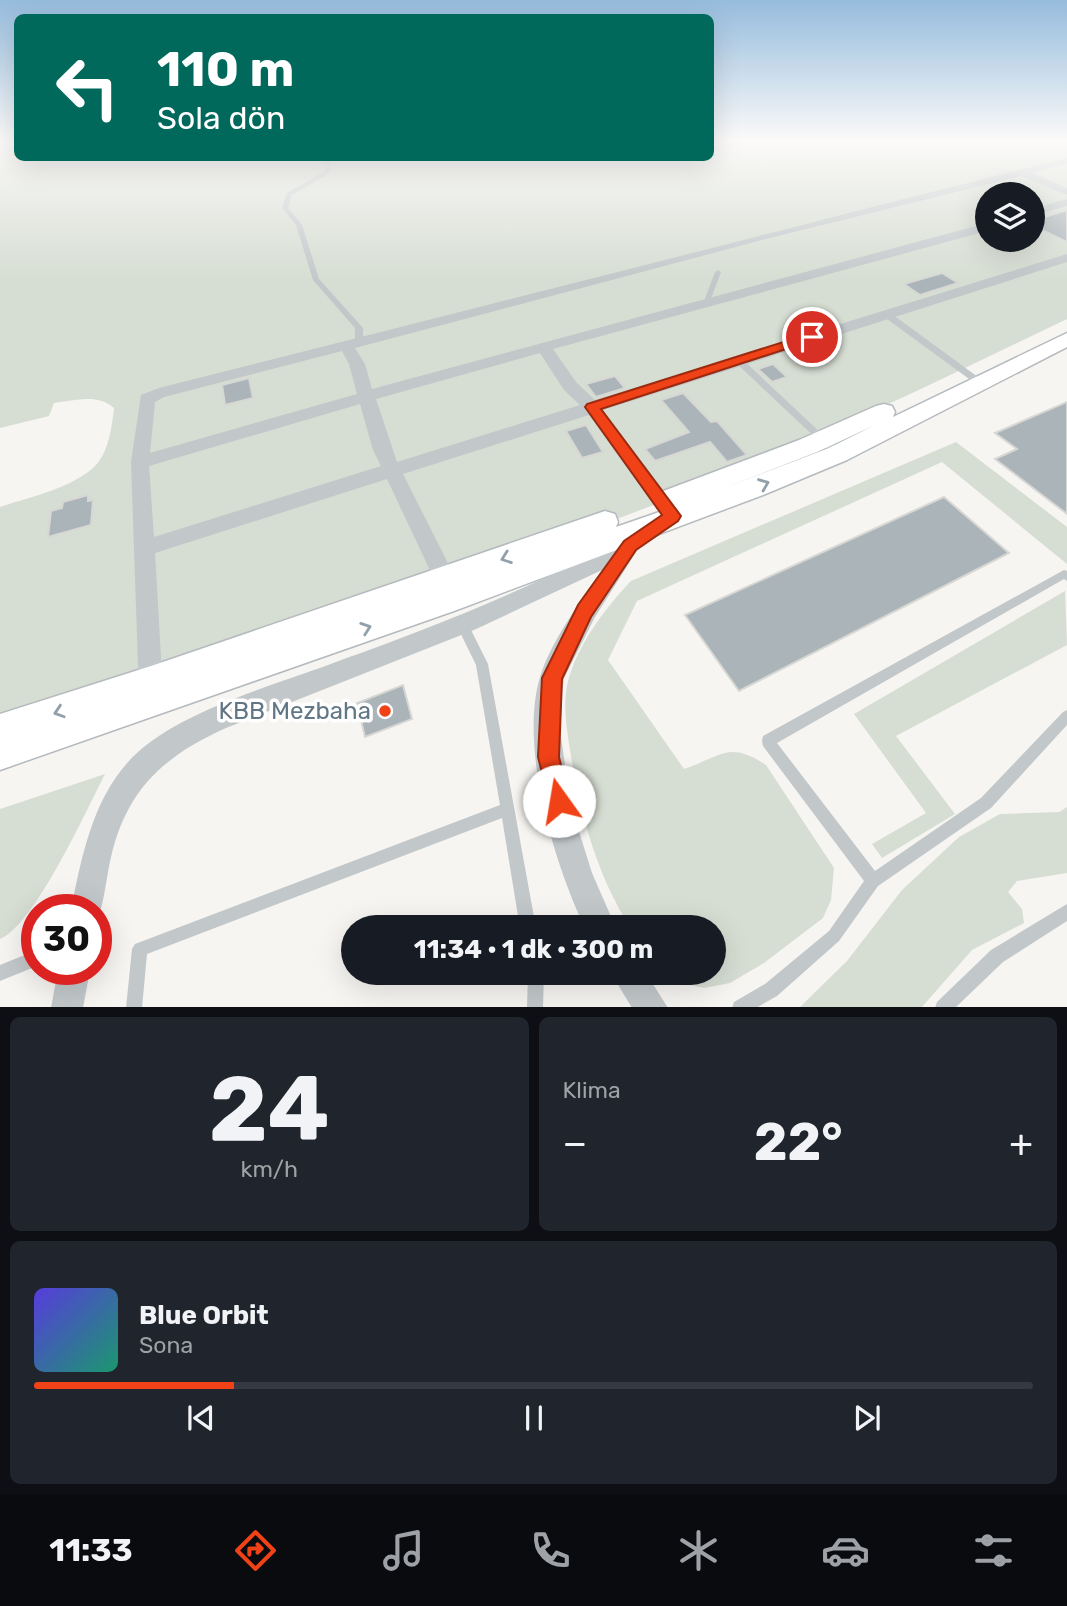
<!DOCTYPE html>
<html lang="tr">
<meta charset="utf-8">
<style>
:root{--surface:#171b24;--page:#20242c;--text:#f1f3f6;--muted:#9ea1a6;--line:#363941;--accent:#f04117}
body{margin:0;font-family:Rubik,sans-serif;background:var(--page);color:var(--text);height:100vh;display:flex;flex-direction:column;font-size:26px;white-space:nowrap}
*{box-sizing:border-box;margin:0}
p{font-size:23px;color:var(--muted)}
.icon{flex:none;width:38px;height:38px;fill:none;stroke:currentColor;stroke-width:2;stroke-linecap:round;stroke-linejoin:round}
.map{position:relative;height:1007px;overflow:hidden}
.drawer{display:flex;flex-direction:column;gap:10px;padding:10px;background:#0d0f14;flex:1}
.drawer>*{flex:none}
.banner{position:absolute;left:14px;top:14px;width:700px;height:147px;border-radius:10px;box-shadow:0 7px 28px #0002;background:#00695c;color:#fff;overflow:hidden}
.controls{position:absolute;left:975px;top:182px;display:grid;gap:14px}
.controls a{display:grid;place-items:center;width:70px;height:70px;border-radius:50%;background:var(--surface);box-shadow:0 7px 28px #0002;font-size:35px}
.speed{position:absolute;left:21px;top:894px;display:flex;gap:14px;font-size:35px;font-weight:700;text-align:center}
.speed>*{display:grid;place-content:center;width:91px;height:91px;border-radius:50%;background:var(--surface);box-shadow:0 7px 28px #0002;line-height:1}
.speed .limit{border:10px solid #d22;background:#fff;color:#111}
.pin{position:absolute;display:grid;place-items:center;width:60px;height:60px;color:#fff;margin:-30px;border:4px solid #fff;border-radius:50%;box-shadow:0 2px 7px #0007}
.me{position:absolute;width:77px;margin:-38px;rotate:347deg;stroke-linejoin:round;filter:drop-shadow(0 0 5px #0008)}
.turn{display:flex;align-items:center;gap:24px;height:147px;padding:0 28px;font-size:32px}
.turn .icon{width:91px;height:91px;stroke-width:2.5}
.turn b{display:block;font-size:49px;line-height:60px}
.big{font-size:52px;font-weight:700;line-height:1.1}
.drawer .widget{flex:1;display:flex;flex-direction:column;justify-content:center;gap:10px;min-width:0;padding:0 24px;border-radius:10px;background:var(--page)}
.drawer .dial{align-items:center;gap:0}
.dial b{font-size:91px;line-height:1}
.song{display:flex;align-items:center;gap:21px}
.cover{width:84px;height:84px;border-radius:10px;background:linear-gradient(135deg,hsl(250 70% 55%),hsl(160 70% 35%))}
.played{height:7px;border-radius:4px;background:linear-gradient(90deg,var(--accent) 20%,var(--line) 20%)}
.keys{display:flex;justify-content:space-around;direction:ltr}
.heat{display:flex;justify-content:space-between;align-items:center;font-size:38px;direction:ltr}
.drawer .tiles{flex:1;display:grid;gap:10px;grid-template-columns:1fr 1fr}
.widget:last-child{grid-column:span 2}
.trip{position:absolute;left:341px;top:915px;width:385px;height:70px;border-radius:35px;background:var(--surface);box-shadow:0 7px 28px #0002;font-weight:700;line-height:70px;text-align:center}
.tab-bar{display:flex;height:112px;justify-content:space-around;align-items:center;background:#090b0e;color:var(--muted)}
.tab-bar .icon{width:49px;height:49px}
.tab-bar .selected{color:var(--accent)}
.tab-bar b{font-size:32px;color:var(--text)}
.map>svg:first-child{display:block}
.green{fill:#d6ddd2;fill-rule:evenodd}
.building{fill:#abb4b9;stroke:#d7d7d4;stroke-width:2}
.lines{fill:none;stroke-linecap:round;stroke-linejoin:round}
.secondary-casing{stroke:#b4babe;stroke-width:3}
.lane{fill:#c2c7ca;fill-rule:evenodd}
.street{fill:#c2c7ca;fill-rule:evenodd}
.secondary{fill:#fff;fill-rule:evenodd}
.oneway{stroke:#91a0aa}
.route{fill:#f04117;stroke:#9c2a0f;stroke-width:2}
.poi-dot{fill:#f04117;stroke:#fff;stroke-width:2.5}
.labels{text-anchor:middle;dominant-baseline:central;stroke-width:7;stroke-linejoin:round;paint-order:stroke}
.near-poi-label{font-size:24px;fill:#627785;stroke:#fff;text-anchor:end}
</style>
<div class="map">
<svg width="1067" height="1008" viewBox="0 0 1067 1008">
<rect width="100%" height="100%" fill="#f6f5f1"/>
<g class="green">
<path d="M 0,140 L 17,140 L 18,158 L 710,158 L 711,140 L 1067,140 L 1067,319 C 934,383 801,448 664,501 C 446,585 222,654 0,728 L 0,507 C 29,497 74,488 96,465 C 109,451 112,426 114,408 C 97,393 74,401 54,403 L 49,416 L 0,428 ZM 987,194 L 1032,194 L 1032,240 L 987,240 Z"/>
<path d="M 956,442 L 1067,527 L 1067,564 L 942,462 L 637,601 L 608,660 L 684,769 C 721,757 728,740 766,765 L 834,868 L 831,900 L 823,918 L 764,963 L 730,983 L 704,988 L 676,982 L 666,973 L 714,973 L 714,928 L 630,927 C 596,873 580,813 570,750 C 567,730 563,706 567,686 C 575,648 605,608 631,581 Z"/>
<path d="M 1065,591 L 1067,645 L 896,736 L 955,814 L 882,858 L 872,844 L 926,813 L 854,714 Z"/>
<path d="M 105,774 C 87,809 34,926 0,939 L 0,809 Z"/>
<path d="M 1067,807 L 1067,873 L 1017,881 L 1008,892 L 1022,909 L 1024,923 L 972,950 L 922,1007 L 800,1007 L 847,961 L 902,890 L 959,837 L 1000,814 L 1059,812 Z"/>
</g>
<g class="building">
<path d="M 1067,210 L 1067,242 L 1032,225 L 1032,221 Z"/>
<path d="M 942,273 L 958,283 L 920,295 L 904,284 Z"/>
<path d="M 773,364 L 787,377 L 772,382 L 758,369 Z"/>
<path d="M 615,376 L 625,388 L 596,397 L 586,384 Z"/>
<path d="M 249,378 L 253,398 L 225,405 L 222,385 Z"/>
<path d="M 683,393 L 711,422 L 717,421 L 747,455 L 727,462 L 710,442 L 655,461 L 645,449 L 689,432 L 661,400 Z"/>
<path d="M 1067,402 L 1067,514 L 995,459 L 1017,449 L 995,433 Z"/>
<path d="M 586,425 L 603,452 L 582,458 L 566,431 Z"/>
<path d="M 88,495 L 88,501 L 93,500 L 91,525 L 48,537 L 51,511 L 62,508 L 63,502 Z"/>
<path d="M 944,497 L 1009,553 L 739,691 L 685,615 Z"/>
<path d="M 403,685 L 412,719 L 365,737 L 357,703 Z"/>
</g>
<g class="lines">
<defs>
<path id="secondary" d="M 1067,333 L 1067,347 L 847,460 L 763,495 L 454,611 L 0,770 L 0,714 L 151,666 L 605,511 L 615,514 L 618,522 L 616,527 L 665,510 L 658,507 L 654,500 L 658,493 L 799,440 L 876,406 L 884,404 L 892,406 L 895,412 L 893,417 ZM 875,425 L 829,448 L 719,490 L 817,452 Z"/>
</defs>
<use href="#secondary" class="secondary-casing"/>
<g class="lane">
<path d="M 324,158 L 330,158 L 330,173 L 292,195 L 288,208 L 302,225 L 319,279 L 363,328 L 363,341 L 359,343 L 355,341 L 355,328 L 313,280 L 296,225 L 282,208 L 287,193 L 325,171 Z"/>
<path d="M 718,270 L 721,272 L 709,304 L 704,305 L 703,304 L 715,272 Z"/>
<path d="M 883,312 L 889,312 L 982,380 L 982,384 L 976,384 L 883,316 Z"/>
<path d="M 735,358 L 741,358 L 841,452 L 842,454 L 841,456 L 835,456 L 735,362 Z"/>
<path d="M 1064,570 L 1067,571 L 1067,581 L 1064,579 L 777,743 L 875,871 L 981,798 L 1063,712 L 1067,710 L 1067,725 L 991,808 L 878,886 L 839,941 L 777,996 L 756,1008 L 732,1008 L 734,1002 L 765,984 L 829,931 L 864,881 L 763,746 L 762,741 L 763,736 Z"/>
<path d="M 462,619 L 466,620 L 488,664 L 536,928 L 520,928 L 502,818 L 147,954 L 142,1008 L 126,1008 L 132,949 L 135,944 L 500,805 L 476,665 L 456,624 L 458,620 Z"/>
<path d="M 1067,904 L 1067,921 L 1003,962 L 955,1008 L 935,1008 L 937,1002 L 991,950 Z"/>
<path d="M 37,950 L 37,966 L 0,981 L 0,965 Z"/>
<path d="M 528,973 L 544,973 L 543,1008 L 527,1008 Z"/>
</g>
<g class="street">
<path d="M 1067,158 L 1067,164 L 1032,173 L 1067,188 L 1067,195 L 1021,176 L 770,238 L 355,348 L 365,364 L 372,389 L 987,223 L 987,231 L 553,349 L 576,382 L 595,400 L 1067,254 L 1067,262 L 603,410 L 683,516 L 680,521 L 638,549 L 595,617 L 564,678 L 560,706 L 561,737 L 571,806 L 592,873 L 616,928 L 585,928 C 554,863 519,747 540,677 C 551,641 581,601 602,570 L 474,630 L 226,728 C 164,756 127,789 111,857 C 106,878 105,900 97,921 L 96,910 L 71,910 C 82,854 94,792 138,752 C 187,708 282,683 344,659 C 454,619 562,577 661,514 L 589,415 L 403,474 L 462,591 L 459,598 L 451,600 L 443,598 L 387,479 L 155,553 L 163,693 L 160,701 L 151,705 L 142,701 L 139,693 L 131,462 L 141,395 L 159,388 C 462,312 765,234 1067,158 ZM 342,351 L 349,364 L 357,394 L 150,453 L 155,402 L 164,397 ZM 540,353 L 564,390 L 580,405 L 397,462 L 376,399 ZM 360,404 L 373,450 L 381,466 L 154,537 L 149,466 Z"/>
<path d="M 1067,199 L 1067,206 L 1032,216 L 1032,209 Z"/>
<path d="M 58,970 L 90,970 L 83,1008 L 51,1008 Z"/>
<path d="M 611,973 L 646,973 L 668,1008 L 632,1008 Z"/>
</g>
<use href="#secondary" class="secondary"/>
</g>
<defs><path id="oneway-chevron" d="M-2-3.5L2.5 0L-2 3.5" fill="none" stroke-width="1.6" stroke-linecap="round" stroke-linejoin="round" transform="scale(1.75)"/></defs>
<g class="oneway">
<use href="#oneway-chevron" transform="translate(764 484) rotate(-22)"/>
<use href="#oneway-chevron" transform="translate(506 558) rotate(160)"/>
<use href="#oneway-chevron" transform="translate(366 628) rotate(-19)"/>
<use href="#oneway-chevron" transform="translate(59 712) rotate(162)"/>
</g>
<linearGradient id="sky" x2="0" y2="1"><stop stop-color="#96bcdd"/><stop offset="0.5" stop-color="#fbfaf9"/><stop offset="1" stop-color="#fbfaf9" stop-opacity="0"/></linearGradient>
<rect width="1067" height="281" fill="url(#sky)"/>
<path class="route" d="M 812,333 L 818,337 L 817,339 L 601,409 L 681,516 L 678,521 L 636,550 L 591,617 L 562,679 L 559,757 L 570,801 L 567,809 L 559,812 L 551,809 L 538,757 L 542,678 L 578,605 L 624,541 L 662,515 L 585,407 L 587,404 Z"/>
<circle class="poi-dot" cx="385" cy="711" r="7"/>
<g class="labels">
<g class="near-poi-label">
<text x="371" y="711">KBB Mezbaha</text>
</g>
</g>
</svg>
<div class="controls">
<a><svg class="icon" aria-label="layers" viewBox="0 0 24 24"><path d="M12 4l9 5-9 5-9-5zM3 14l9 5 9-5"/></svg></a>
</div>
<div class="speed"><div class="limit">30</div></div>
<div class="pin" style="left:812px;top:337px;background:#d93025"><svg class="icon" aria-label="arrive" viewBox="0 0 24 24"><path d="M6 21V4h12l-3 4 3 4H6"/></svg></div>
<svg class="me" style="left:559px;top:801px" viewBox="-20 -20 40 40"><circle r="19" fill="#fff"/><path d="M0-13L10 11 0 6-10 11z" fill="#f04117"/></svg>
<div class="trip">11:34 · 1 dk · 300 m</div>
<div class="banner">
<div class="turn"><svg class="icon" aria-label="left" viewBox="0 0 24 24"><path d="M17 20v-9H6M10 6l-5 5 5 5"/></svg><div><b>110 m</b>Sola dön</div></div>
</div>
</div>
<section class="drawer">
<div class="tiles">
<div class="widget dial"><b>24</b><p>km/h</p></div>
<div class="widget"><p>Klima</p>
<div class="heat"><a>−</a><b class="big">22°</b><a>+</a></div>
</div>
<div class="widget">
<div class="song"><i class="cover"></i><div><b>Blue Orbit</b><p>Sona</p></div></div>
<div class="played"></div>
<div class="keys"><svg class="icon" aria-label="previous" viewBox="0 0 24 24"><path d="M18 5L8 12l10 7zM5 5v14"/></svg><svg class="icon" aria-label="pause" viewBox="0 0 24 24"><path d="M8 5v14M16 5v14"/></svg><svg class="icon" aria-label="next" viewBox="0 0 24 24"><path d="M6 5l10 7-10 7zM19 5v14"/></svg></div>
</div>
</div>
</section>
<nav class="tab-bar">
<b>11:33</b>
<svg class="icon selected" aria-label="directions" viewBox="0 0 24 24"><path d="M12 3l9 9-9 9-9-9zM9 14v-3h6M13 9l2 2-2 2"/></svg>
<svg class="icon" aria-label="music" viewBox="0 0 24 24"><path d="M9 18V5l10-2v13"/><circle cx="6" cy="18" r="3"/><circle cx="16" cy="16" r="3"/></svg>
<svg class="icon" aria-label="phone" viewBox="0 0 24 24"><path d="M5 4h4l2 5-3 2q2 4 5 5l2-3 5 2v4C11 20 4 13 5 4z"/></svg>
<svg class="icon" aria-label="climate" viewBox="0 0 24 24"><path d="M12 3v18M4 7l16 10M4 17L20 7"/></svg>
<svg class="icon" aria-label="car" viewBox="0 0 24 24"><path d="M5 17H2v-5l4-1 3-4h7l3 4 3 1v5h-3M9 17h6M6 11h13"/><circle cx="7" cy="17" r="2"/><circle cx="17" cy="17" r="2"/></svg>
<svg class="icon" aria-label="filters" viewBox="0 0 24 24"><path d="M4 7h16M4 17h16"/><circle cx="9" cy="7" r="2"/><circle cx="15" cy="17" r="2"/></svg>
</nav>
